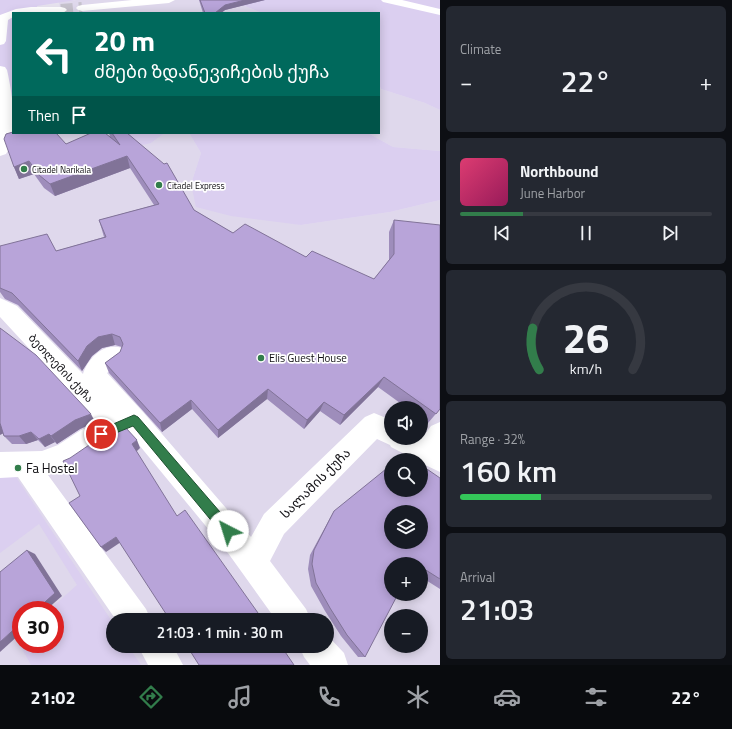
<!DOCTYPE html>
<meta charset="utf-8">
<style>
:root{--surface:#171b24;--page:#242831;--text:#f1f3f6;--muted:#9ea1a6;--line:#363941;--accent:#327d4b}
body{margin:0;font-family:"Titillium Web","Noto Sans Georgian",sans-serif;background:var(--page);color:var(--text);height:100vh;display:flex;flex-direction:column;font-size:15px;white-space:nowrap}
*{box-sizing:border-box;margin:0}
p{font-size:13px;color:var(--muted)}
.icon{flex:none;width:22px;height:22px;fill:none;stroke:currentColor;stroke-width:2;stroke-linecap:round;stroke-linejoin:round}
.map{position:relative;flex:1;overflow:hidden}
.side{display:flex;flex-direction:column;gap:6px;padding:6px;background:#0d0f14;width:292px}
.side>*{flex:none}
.hud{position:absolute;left:12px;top:12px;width:368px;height:122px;border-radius:0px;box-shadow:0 2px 10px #0003;background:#00695c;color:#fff;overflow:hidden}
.fabs{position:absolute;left:384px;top:401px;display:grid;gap:8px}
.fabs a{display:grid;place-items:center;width:44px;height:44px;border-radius:50%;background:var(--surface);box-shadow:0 2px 10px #0003;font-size:20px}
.speed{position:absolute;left:12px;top:601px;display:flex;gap:8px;font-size:20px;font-weight:700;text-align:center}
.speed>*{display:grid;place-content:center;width:52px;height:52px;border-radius:50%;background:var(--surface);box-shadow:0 2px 10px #0003;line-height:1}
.speed .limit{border:6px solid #d22;background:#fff;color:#111}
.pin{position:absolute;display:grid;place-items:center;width:34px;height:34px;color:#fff;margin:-17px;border:2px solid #fff;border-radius:50%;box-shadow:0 1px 4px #0007}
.me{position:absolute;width:44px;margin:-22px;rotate:320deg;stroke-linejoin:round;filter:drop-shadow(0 0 3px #0008)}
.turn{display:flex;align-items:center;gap:14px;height:84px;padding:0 16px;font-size:18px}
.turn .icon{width:52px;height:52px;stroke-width:2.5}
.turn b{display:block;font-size:28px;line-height:34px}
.then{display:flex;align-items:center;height:38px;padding:0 16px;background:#0003;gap:8px;font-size:15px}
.big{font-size:30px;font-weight:600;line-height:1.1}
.side .widget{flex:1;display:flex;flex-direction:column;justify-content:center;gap:6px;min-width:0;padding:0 14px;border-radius:6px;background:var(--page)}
.side .dial{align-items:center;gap:0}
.dial svg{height:104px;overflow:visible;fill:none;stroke:var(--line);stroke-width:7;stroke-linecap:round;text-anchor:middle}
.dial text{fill:var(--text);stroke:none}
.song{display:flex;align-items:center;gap:12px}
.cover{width:48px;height:48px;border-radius:6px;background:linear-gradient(135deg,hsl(340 70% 55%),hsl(330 70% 35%))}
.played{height:4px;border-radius:2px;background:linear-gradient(90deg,var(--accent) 25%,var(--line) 25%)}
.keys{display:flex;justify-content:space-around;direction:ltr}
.heat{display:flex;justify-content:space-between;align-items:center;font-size:22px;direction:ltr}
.charge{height:6px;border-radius:3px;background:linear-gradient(90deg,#34c759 32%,var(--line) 0)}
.trip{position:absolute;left:106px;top:613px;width:228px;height:40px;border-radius:20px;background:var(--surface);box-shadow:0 2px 10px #0003;font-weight:600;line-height:40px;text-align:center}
.dock{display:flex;height:64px;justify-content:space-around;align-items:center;background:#090b0e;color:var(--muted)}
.dock .icon{width:28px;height:28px}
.dock .selected{color:var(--accent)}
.dock b{font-size:18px;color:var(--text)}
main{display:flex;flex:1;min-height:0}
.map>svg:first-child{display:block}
.built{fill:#dfd8ec;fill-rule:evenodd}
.green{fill:#dbcff0}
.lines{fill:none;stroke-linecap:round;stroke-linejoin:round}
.minor-tunnel{stroke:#c6c2cd;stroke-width:12;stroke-dasharray:12 6;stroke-linecap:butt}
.minor{fill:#fff;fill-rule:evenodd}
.wall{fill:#9e8dbb}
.shaded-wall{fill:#817398}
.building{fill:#b8a4d9;stroke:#817398;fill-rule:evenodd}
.route{fill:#327d4b;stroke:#205131}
.poi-dot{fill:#327d4b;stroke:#fff;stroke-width:1.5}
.labels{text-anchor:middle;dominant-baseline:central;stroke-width:3.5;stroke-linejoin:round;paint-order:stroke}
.far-poi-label{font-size:9px;fill:#0f0e12;stroke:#fff;text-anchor:start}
.poi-label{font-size:11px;fill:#0f0e12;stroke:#fff;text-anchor:start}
.street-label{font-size:11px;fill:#0f0e12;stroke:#fff}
.near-poi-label{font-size:13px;fill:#0f0e12;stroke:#fff;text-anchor:start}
.near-street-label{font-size:13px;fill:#0f0e12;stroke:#fff}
</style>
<main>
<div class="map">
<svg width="440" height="665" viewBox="0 0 440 665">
<rect width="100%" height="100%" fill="#e6e2ee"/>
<g class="built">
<path d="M 69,0 L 74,1 L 76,0 L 230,0 L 262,13 L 61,13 L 59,2 Z"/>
<path d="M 379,85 L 381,89 L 425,103 L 440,110 L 440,151 L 393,147 L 368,133 L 379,133 Z"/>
<path d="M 10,99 L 13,99 L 13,133 L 106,133 L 151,143 L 165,133 L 189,133 L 201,153 L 191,184 L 301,225 L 390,212 L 440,200 L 440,665 L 0,665 L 0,104 ZM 391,408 L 421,408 L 421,438 L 391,438 ZM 391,460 L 421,460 L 421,490 L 391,490 ZM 391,512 L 421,512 L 421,542 L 391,542 ZM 391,564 L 421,564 L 421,594 L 391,594 ZM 21,610 L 55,610 L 55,644 L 21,644 ZM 391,616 L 421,616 L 421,646 L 391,646 ZM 113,620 L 327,620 L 327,646 L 113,646 Z"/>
</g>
<g class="green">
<path d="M 0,0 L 76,0 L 37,6 L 38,13 L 13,13 L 13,99 L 10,99 L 0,104 Z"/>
<path d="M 230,0 L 440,0 L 440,110 L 425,103 L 381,89 L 379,85 L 379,13 L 262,13 Z"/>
<path d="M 106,133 L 165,133 L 151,143 L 134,147 L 116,135 Z"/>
<path d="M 189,133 L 368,133 L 393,147 L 440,151 L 440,200 L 390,212 L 301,225 L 231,216 L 196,207 L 191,184 L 201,153 Z"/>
<path d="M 0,476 L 16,477 L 113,623 L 113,646 L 128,646 L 141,665 L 31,665 L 16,638 L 21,634 L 21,644 L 55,644 L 55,610 L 49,610 L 77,585 L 39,524 L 0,553 Z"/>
</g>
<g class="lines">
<path class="minor-tunnel" d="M 61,10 L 82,8"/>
<g class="minor">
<path d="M 132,0 L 175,0 L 169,3 L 82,11 L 78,10 L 76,8 L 78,6 L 82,5 Z"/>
<path d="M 381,0 L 402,0 L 440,9 L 440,15 L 383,2 Z"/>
<path d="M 31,7 L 61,7 L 65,8 L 67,10 L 63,13 L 13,13 L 13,17 L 8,20 L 6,41 L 4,44 L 0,45 L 0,15 L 16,9 Z"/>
<path d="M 0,66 L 5,67 L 7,70 C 12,92 19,135 6,154 L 0,156 Z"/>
<path d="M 0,298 L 17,306 L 83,374 C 88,358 104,342 122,348 L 125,355 L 122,362 L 107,373 L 143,412 L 251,537 L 264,514 L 365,417 L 374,413 L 391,420 L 391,438 L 421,438 L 421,436 L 423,437 L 431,426 L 440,422 L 440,472 L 421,463 L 421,460 L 416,460 L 391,447 L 390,445 L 377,439 L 284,534 L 270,561 L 306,609 L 311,620 L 276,620 L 228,553 L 130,434 L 99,448 L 75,464 L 48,475 L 146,609 L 151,620 L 116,620 L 18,477 L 0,478 L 0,452 L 42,451 L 58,445 L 81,430 L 98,423 L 0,317 Z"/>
<path d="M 327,635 L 344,653 L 348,665 L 310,665 L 304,657 L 299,646 L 327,646 Z"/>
<path d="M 138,646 L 173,646 L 183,665 L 148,665 Z"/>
</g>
</g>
<g class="wall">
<path d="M 199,0 L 265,0 L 225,10 L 221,13 L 203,13 Z"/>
<path d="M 109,133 L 127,133 L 194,210 L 233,233 L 374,279 L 389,260 L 389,232 L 394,220 L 440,409 L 428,423 L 421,418 L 421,408 L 407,408 L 378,387 L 340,425 L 320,411 L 304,429 L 267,399 L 218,438 L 192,409 L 162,432 L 109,373 L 105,363 L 120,352 L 122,347 L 115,345 L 102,348 L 92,356 L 82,371 L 18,305 L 5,299 L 0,292 L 0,246 L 56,251 L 104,237 L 99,220 L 154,205 L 130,168 L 55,196 L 44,188 L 34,174 L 19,179 L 14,167 L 66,144 L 110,137 Z"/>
<path d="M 0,328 L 95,422 L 80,429 L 57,444 L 55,442 L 45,447 L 38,440 L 26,444 L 12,444 L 4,436 L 3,433 Z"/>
<path d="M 440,478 L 440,589 L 421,577 L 421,564 L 391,564 L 365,657 L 358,657 L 341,636 L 325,611 L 311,586 L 308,569 L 310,555 L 330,518 L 334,511 Z"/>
</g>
<g class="shaded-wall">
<path d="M 245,0 L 265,0 L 225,10 L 221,13 L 215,13 L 225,5 Z"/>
<path d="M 127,156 L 130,168 L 55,196 L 50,184 Z"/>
<path d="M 29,161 L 34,174 L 19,179 L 14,167 Z"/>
<path d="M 112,334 L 115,345 L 102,348 L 92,356 L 82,371 L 78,361 L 87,346 L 98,337 Z"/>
<path d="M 384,377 L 378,387 L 340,425 L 344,415 Z"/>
<path d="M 268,389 L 267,399 L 218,438 L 218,430 Z"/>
<path d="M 191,400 L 192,409 L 162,432 L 160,423 Z"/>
<path d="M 324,402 L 320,411 L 304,429 L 307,420 Z"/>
<path d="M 91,414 L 95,422 L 80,429 L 57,444 L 51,436 L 75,420 Z"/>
<path d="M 0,423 L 8,431 L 0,435 Z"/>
<path d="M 31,432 L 38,440 L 26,444 L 19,436 Z"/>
<path d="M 49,434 L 55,442 L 45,447 L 39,439 Z"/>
<path d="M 137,440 L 140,448 L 136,452 L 132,444 Z"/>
<path d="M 116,537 L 121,542 L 106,552 L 101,547 Z"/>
<path d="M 27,550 L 35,554 L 62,596 L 46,610 L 36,610 Z"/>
<path d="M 21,623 L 21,633 L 0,652 L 0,642 Z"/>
</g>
<g class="building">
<path d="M 200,0 L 245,0 L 225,5 L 215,13 L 205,13 Z"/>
<path d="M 13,132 L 13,133 L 56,133 L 66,144 L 91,133 L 105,133 L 120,145 L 112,133 L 127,133 L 164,164 L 167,163 L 194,210 L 233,233 L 245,224 L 306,257 L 312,251 L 374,279 L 394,254 L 394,220 L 440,225 L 440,409 L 436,414 L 384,377 L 344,415 L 324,402 L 307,420 L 268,389 L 218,430 L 191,400 L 160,423 L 105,363 L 120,352 L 123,344 L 120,337 L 112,334 L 98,337 L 87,346 L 78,361 L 12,293 L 0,288 L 0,246 L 47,234 L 56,251 L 106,237 L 99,220 L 159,204 L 127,156 L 50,184 L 39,175 L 29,161 L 14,167 L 4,139 L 6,134 Z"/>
<path d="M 0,328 L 36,355 L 91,414 L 75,420 L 51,436 L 49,434 L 39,439 L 31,432 L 19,436 L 4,436 L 0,423 Z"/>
<path d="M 126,428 L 137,440 L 132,444 L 177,516 L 185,510 L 263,620 L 170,620 L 116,537 L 101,547 L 69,503 L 80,496 L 63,461 L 70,458 L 95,441 Z"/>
<path d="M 404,454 L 413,460 L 397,460 Z"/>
<path d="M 391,465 L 391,490 L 421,490 L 421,465 L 440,478 L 440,579 L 421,567 L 421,564 L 416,564 L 414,563 L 413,564 L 391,564 L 391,594 L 398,594 L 365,657 L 347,635 L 330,608 L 316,583 L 312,564 L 314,550 L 334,511 ZM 391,512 L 421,512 L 421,542 L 391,542 Z"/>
<path d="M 27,550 L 55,593 L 36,610 L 21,610 L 21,623 L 0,642 L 0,572 Z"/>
<path d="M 187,646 L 281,646 L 294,665 L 199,665 Z"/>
</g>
<path class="route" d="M 134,415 L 138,417 L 233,527 L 234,531 L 233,536 L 228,537 L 224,536 L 133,426 L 101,439 L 97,438 L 96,434 L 97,431 Z"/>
<g class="poi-dot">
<circle cx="24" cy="169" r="4"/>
<circle cx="159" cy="185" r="4"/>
<circle cx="261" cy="358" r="4"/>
<circle cx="18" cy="468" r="4"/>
</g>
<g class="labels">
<g class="far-poi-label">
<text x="32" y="169">Citadel Narikala</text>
<text x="167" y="185">Citadel Express</text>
</g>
<g class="poi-label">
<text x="269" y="358">Elis Guest House</text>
</g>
<g class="street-label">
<text transform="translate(61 368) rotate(47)">ბეთლემის ქუჩა</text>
</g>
<g class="near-poi-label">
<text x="26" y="468">Fa Hostel</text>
</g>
<g class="near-street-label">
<text transform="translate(315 483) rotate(-45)">სალამის ქუჩა</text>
</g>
</g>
</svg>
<div class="fabs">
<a><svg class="icon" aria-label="sound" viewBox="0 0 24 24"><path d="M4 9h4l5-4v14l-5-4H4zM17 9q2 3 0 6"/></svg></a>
<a><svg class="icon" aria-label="search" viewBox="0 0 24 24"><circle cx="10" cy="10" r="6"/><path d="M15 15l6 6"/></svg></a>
<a><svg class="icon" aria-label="layers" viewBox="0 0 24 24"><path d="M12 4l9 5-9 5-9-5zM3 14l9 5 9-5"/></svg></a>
<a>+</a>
<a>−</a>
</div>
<div class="speed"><div class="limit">30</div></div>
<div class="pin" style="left:101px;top:434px;background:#d93025"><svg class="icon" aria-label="arrive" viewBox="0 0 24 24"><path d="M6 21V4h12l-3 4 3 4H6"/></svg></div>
<svg class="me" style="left:228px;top:531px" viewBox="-20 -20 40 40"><circle r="19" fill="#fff"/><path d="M0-13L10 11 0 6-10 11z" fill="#327d4b"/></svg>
<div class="trip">21:03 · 1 min · 30 m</div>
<div class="hud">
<div class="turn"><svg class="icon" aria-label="left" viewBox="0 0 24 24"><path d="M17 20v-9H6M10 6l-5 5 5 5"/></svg><div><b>20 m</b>ძმები ზდანევიჩების ქუჩა</div></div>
<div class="then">Then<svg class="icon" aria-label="arrive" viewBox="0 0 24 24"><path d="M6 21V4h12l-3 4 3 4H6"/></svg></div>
</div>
</div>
<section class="side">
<div class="widget"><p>Climate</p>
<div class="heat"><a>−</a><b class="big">22°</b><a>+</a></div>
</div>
<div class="widget">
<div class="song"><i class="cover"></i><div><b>Northbound</b><p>June Harbor</p></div></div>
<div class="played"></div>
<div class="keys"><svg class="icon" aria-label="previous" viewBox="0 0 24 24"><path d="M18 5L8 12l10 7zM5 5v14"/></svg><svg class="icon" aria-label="pause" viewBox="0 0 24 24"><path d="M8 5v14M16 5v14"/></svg><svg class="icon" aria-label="next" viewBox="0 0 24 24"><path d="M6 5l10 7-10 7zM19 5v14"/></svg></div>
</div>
<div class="widget dial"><svg viewBox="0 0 100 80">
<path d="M14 69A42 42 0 1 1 86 69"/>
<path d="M14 69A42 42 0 0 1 9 37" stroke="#327d4b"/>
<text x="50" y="56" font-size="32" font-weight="700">26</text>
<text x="50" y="72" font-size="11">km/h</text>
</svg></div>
<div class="widget"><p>Range · 32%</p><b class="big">160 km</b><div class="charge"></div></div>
<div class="widget"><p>Arrival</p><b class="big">21:03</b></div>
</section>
</main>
<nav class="dock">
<b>21:02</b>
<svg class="icon selected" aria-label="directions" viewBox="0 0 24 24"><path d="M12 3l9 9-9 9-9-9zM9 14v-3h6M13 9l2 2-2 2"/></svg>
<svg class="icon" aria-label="music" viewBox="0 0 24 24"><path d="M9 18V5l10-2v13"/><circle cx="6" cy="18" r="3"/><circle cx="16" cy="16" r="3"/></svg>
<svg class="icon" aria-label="phone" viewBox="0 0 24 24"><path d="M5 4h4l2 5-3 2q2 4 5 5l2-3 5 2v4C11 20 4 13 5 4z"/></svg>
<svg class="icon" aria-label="climate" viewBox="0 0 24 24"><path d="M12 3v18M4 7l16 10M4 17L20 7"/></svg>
<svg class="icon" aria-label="car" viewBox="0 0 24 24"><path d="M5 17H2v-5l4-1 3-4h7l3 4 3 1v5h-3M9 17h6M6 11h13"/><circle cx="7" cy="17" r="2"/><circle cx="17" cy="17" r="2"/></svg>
<svg class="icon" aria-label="filters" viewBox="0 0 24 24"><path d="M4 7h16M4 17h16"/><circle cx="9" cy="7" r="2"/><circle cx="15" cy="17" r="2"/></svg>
<b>22°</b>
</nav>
